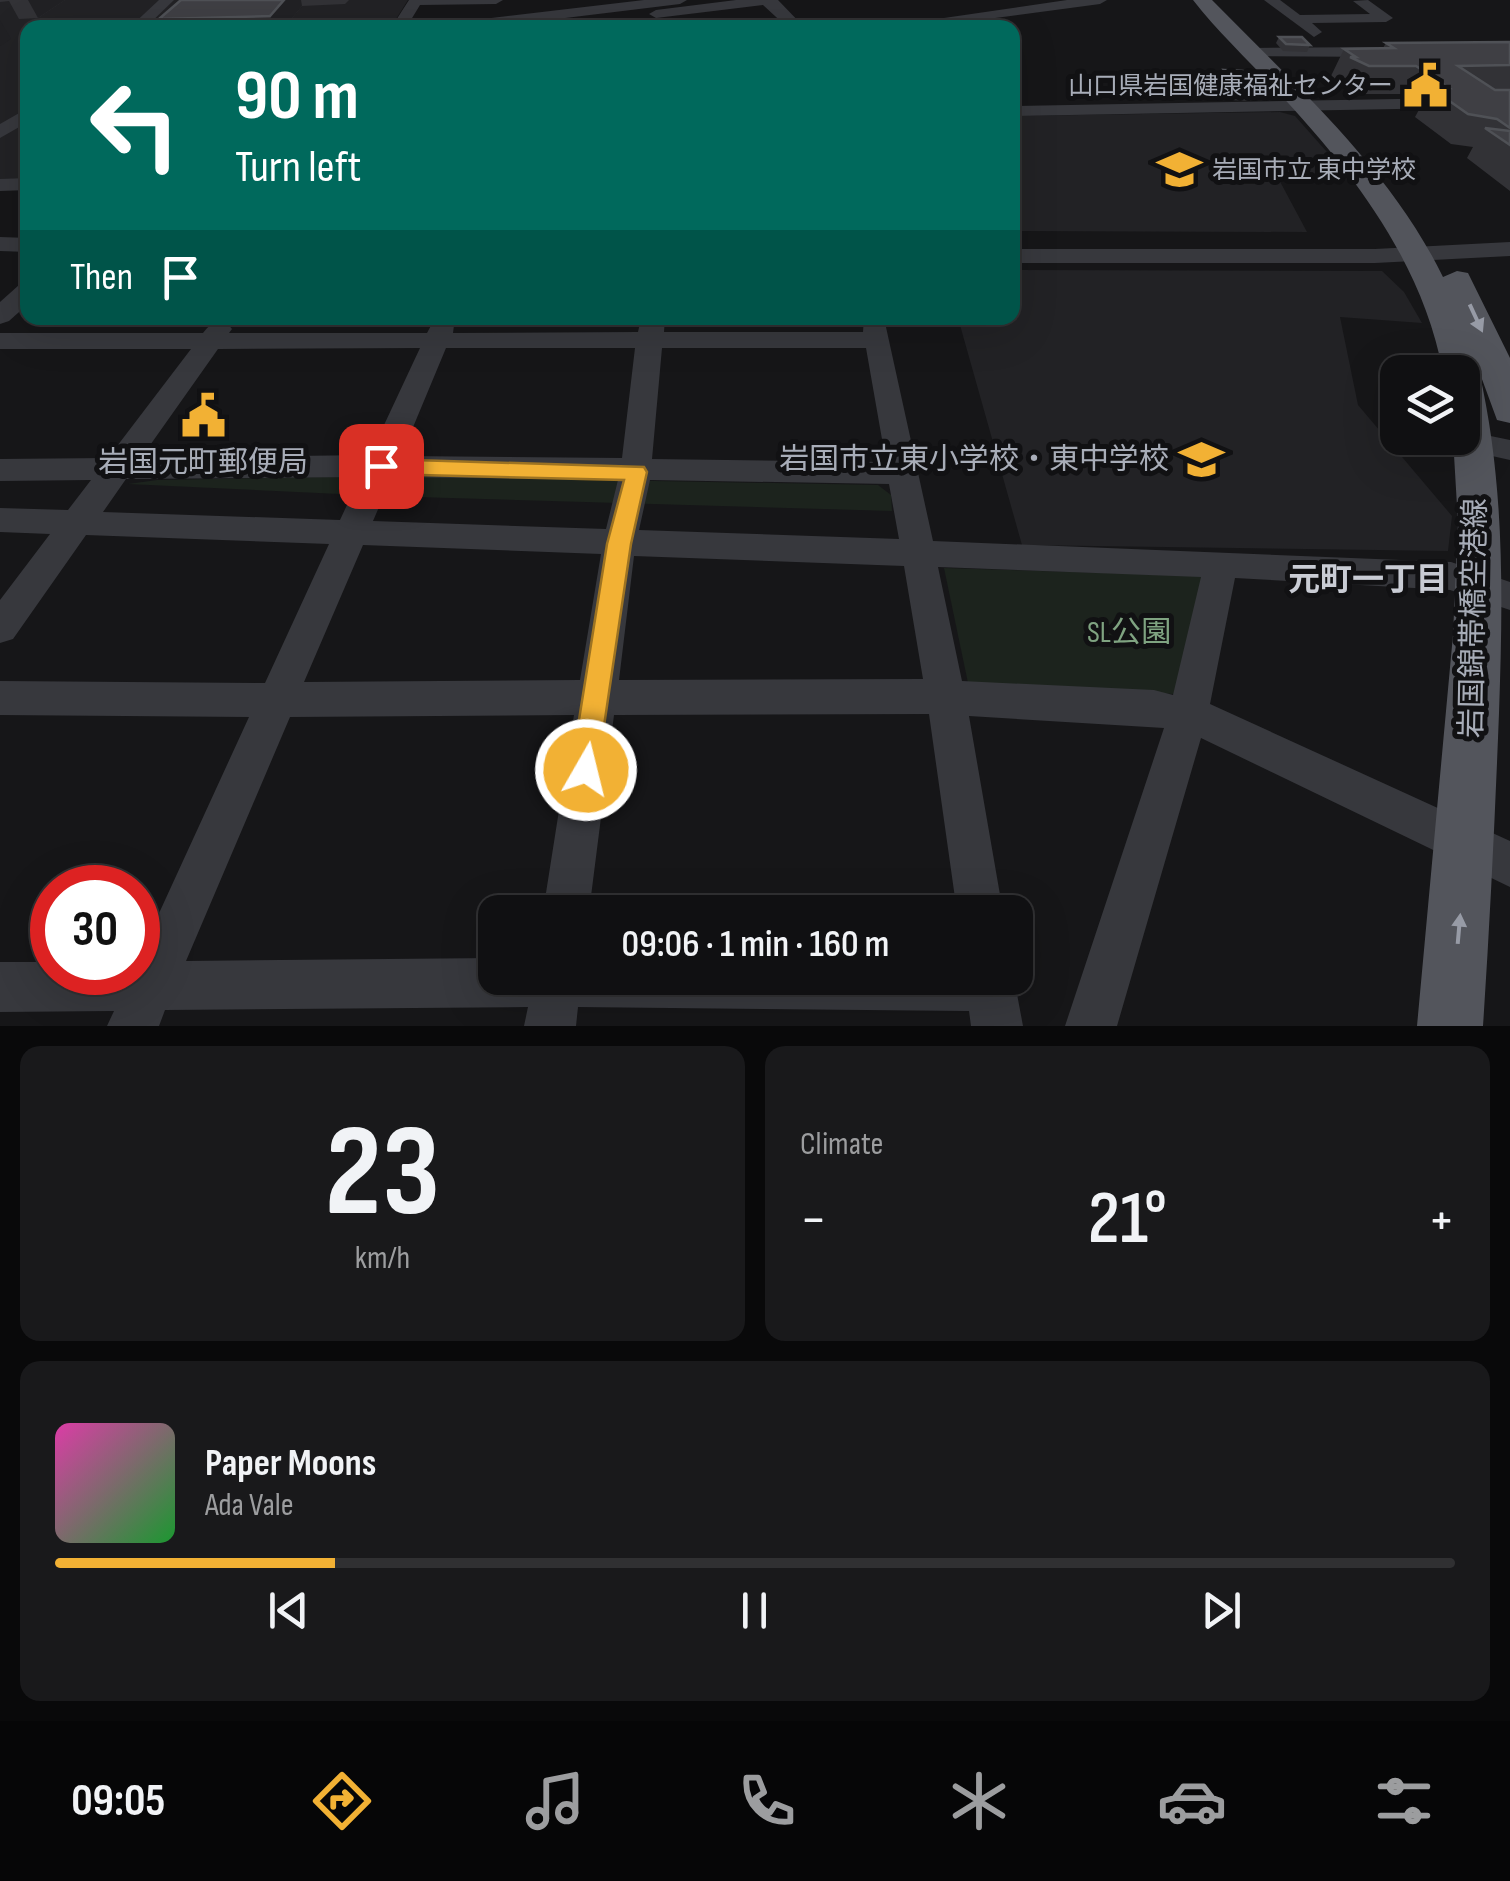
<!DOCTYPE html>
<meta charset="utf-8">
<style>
:root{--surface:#101012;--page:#19191b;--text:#f1f3f6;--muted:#9c9d9f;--line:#303032;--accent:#f2b134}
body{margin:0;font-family:"Sofia Sans Condensed","Noto Sans JP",sans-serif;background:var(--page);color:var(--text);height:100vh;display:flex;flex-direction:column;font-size:38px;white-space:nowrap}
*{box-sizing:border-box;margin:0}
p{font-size:32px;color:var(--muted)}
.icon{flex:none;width:55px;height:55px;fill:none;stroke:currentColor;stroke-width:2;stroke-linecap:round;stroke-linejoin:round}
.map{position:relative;height:1026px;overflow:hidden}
.details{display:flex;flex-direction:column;gap:20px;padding:20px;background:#09090a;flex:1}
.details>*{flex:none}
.hud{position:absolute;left:20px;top:20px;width:1000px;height:305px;border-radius:20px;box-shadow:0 10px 40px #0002,0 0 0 2px var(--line);background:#00695c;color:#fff;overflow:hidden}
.tools{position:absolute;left:1380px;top:355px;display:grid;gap:20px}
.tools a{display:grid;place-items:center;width:100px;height:100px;border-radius:20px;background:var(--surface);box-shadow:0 10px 40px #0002,0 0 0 2px var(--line);font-size:50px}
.speed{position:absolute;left:30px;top:865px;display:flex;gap:20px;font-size:50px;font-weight:700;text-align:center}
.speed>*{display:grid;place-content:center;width:130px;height:130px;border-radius:50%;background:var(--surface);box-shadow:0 10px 40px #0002,0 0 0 2px var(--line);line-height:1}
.speed .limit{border:15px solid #d22;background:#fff;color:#111}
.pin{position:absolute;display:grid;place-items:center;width:85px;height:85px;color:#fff;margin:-42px;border-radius:20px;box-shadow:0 5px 15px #0006}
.me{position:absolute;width:110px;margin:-55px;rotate:8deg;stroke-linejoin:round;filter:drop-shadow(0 0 8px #0008)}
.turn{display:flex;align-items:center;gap:35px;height:210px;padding:0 50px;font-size:45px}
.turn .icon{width:130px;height:130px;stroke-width:2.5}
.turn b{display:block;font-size:70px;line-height:85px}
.then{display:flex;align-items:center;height:95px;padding:0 50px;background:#0003;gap:20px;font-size:38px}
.big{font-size:75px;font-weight:600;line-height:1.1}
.details .card{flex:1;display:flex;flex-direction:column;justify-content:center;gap:15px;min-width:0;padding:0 35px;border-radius:20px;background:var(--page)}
.details .dial{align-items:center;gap:0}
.dial b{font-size:130px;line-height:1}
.song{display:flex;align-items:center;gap:30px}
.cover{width:120px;height:120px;border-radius:15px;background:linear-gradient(135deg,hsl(320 70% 55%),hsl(130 70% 35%))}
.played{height:10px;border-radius:5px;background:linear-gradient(90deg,var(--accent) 20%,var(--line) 20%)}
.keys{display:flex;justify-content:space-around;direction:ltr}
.heat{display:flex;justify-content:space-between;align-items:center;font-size:55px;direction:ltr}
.details .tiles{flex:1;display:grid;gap:20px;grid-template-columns:1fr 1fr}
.card:last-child{grid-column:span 2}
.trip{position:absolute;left:478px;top:895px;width:555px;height:100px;border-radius:20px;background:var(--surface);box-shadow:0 10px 40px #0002,0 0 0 2px var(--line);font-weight:600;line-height:100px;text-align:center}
.menu{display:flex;height:160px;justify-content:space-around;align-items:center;background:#060607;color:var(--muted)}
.menu .icon{width:70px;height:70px}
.menu .on{color:var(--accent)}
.menu b{font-size:45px;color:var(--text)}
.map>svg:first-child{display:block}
.built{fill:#222225}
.green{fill:#1c231d}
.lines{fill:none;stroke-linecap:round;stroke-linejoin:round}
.minor{fill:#37383d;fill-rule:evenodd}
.major{fill:#53555c;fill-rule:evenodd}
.wall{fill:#323236}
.shaded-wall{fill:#212124}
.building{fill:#3f3f44;stroke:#4f5156;stroke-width:2.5}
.oneway{fill:#979ba6}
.route{fill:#f2b134;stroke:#9d7322;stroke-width:2.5}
.labels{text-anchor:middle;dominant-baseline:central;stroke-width:10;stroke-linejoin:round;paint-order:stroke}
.far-poi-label{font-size:25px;fill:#a8adb8;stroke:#111113;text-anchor:end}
.poi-label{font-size:30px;fill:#a8adb8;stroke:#111113;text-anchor:end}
.street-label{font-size:30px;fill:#a8adb8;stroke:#111113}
.park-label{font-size:30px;fill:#7fa381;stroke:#111113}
.neighbourhood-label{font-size:32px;font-weight:bold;fill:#c9ccd4;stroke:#111113}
</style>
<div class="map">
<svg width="1510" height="1026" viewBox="0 0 1510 1026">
<rect width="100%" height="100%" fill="#161618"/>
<g class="built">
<path d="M 0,0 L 408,0 L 391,27 L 28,28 L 27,179 L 0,180 Z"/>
<path d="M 1280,112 L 1295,116 L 1350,178 L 1276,174 L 1307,232 L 1013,231 L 1012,116 Z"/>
<path d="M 1013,270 L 1382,271 L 1404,292 L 1422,323 L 1340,317 L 1358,405 L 1452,516 L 1448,551 L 1022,545 L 958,318 L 1012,318 Z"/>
</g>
<g class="green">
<path d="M 392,476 L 878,485 L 891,495 L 892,511 L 382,496 L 128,484 L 157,480 Z"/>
<path d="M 944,568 L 1204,576 L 1174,694 L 968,683 Z"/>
</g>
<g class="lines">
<g class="minor">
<path d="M 159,0 L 174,0 L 145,28 L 129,28 Z"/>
<path d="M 409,0 L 503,0 L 496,4 L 420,5 L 406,28 L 391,28 Z"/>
<path d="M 644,0 L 687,0 L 680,4 L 483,28 L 434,28 L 441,24 Z"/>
<path d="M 736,0 L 778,0 L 805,28 L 788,28 L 763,5 L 656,18 L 649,14 L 656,10 Z"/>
<path d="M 1067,0 L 1107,0 L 1100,4 L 920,28 L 875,28 Z"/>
<path d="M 1264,0 L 1280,0 L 1300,15 L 1370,14 L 1353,1 L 1368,0 L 1393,18 L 1386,22 L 1312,23 L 1322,32 L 1314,37 Z"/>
<path d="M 1252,48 L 1387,47 L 1395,52 L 1387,57 L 1246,56 L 1246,50 Z"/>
<path d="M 1510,97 L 1510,107 L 1012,116 L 1012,106 Z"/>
<path d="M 28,108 L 28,122 L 0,138 L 0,124 Z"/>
<path d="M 28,178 L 28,190 L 0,191 L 0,179 Z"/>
<path d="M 0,237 L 28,238 L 28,252 L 0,251 Z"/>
<path d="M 1510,242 L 1510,256 L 1375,263 L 1012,263 L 1012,249 L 1375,249 Z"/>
<path d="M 28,283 L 28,304 L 9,321 L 0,324 L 0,302 L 19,285 Z"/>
<path d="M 435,318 L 455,318 L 453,333 L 638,332 L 641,318 L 665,318 L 664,332 L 863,332 L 864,318 L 884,318 L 933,541 L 1451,562 L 1510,582 L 1510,610 L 1450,590 L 1235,578 L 1210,704 L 1510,841 L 1510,887 L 1201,738 L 1117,1026 L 1065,1026 L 1164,728 L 969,716 L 1003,912 L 957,912 L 929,714 L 614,715 L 589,912 L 543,912 L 574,715 L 290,717 L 186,961 L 495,958 L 495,978 L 1014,978 L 1023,1026 L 971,1026 L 969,1011 L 578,1007 L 576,1026 L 524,1026 L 528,1007 L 165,1010 L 159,1026 L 107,1026 L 114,1011 L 0,1012 L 0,962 L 52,962 L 52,972 L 138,972 L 138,959 L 249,717 L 0,715 L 0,681 L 265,683 L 329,544 L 86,535 L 13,639 L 0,643 L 0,600 L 50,534 L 0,532 L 0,508 L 68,510 L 91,480 L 0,481 L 0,459 L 108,458 L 191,349 L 0,349 L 0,333 L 203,333 C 211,323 215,320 228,324 L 232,329 L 229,333 L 427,333 ZM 420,348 L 370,455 L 141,458 L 218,349 ZM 446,348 L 635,348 L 622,458 L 401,456 ZM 662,348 L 866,348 L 886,462 L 652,459 ZM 360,477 L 340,520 L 103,512 L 126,479 ZM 392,477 L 618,480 L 606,529 L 373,521 ZM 650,480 L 889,484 L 899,539 L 639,530 ZM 363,545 L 601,554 L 580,680 L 304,682 ZM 634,556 L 904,566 L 923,679 L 619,680 ZM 938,567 L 1201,577 L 1173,695 L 1154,690 L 962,681 Z"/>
<path d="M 1476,433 L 1510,440 L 1510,460 L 1465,450 L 1461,443 L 1465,436 Z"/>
</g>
<path class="major" d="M 1193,0 L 1212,0 C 1296,86 1390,168 1443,277 L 1457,271 L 1468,273 L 1510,358 L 1510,423 L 1497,420 L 1479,371 C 1505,484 1503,598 1499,713 C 1495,817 1490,922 1483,1026 L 1417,1026 L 1453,635 L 1458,523 L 1453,438 L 1462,438 L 1462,372 L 1443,372 C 1422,261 1352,171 1277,91 C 1249,61 1218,32 1193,0 Z"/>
</g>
<g class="wall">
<path d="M 0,0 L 65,0 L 38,18 L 19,19 L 9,1 L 0,2 Z"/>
<path d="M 181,0 L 349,0 L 345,4 L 302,6 L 284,28 L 163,28 L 159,19 Z"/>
<path d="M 1279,37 L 1310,45 L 1307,52 L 1283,51 L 1276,43 Z"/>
<path d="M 1510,42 L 1510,191 L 1467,158 L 1473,147 L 1451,144 L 1415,117 L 1420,108 L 1401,94 L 1355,94 L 1336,85 L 1338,81 L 1331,76 L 1344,49 L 1383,48 L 1386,43 Z"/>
<path d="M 1224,70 L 1257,86 L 1251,101 L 1231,100 L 1219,84 Z"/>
</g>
<g class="shaded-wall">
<path d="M 28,0 L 65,0 L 38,18 Z"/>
<path d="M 284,0 L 301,0 L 302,6 L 284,28 L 275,28 L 270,16 Z"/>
<path d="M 0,20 L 11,39 L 0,46 Z"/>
</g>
<g class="building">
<path d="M 181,0 L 284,0 L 270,16 L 159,19 Z"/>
<path d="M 1279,37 L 1302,37 L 1310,45 L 1286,44 Z"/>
<path d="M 1510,42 L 1510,65 L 1458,66 L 1495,90 L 1510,90 L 1510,128 L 1497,119 L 1468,114 L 1431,88 L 1449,88 L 1416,66 L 1369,66 L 1350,57 L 1356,57 L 1344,49 L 1394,48 L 1386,43 Z"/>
<path d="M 1224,70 L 1243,71 L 1257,86 L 1237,86 Z"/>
<path d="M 1485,128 L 1510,131 L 1510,145 Z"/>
</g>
<defs><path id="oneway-solid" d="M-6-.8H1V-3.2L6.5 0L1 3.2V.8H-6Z" transform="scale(2.5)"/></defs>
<g class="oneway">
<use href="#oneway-solid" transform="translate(1476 318) rotate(65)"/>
<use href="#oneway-solid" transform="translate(1459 929) rotate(-85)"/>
</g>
<path class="route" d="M 381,459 L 644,467 L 647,472 L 631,544 L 596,780 L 586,784 L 575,780 L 571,770 L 607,544 L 624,480 L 381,474 L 370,466 Z"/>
<defs>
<symbol id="civic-bare" viewBox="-9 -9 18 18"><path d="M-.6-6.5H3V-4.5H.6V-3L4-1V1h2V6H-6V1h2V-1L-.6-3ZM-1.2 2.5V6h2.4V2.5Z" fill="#f2b134" stroke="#111113" stroke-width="2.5" paint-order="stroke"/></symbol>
<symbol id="school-bare" viewBox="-9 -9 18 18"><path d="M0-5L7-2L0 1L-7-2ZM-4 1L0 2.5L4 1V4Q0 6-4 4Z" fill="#f2b134" stroke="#111113" stroke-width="2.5" paint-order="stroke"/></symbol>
</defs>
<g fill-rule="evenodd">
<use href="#civic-bare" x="1394" y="54" width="63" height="63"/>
<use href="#school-bare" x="1148" y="138" width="63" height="63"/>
<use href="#civic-bare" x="172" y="384" width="63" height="63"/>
<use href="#school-bare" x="1170" y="428" width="63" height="63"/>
</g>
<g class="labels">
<g class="far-poi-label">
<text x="1393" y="86">山口県岩国健康福祉センター</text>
<text x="1212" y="170" text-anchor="start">岩国市立 東中学校</text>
</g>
<g class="poi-label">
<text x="1169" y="460">岩国市立東小学校・東中学校</text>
<text x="203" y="463" text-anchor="middle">岩国元町郵便局</text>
</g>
<g class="street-label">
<text transform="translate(1474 618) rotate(-89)">岩国錦帯橋空港線</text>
</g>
<g class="park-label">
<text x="1129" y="633">SL公園</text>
</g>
<g class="neighbourhood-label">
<text x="1368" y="580">元町一丁目</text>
</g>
</g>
</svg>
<div class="tools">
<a><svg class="icon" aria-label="layers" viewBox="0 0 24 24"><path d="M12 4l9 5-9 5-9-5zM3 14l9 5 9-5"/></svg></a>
</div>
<div class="speed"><div class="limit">30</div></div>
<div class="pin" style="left:381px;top:466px;background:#d93025"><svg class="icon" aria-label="arrive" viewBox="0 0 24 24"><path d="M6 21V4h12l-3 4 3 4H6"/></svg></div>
<svg class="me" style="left:586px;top:770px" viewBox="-20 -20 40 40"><circle r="17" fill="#f2b134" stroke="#fff" stroke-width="3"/><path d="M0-11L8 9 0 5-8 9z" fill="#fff"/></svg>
<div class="trip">09:06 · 1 min · 160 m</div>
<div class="hud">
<div class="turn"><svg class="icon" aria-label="left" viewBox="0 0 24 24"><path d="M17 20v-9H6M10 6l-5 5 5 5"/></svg><div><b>90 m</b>Turn left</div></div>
<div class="then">Then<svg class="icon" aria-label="arrive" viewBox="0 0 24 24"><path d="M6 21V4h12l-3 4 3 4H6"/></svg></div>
</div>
</div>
<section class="details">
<div class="tiles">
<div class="card dial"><b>23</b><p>km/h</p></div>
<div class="card"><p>Climate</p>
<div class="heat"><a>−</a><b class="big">21°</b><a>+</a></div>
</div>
<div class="card">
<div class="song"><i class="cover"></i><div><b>Paper Moons</b><p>Ada Vale</p></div></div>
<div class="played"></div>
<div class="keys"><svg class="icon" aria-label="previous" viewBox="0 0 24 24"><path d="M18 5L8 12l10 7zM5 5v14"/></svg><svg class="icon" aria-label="pause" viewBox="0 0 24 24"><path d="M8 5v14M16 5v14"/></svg><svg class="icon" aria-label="next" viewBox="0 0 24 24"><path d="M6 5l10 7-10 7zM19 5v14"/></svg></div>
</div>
</div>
</section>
<nav class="menu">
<b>09:05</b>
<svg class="icon on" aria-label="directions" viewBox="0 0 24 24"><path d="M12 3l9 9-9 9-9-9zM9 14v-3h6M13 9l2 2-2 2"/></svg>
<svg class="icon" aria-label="music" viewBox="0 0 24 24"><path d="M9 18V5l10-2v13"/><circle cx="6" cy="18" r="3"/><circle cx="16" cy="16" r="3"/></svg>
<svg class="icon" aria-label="phone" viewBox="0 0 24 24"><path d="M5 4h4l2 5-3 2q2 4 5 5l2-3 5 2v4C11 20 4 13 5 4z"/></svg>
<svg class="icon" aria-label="climate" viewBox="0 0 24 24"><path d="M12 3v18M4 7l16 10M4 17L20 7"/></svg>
<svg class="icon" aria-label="car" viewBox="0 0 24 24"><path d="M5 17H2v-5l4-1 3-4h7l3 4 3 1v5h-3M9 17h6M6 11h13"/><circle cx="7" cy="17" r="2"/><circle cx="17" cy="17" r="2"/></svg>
<svg class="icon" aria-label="filters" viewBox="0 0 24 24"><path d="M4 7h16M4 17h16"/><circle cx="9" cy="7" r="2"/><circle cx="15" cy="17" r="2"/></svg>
</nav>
